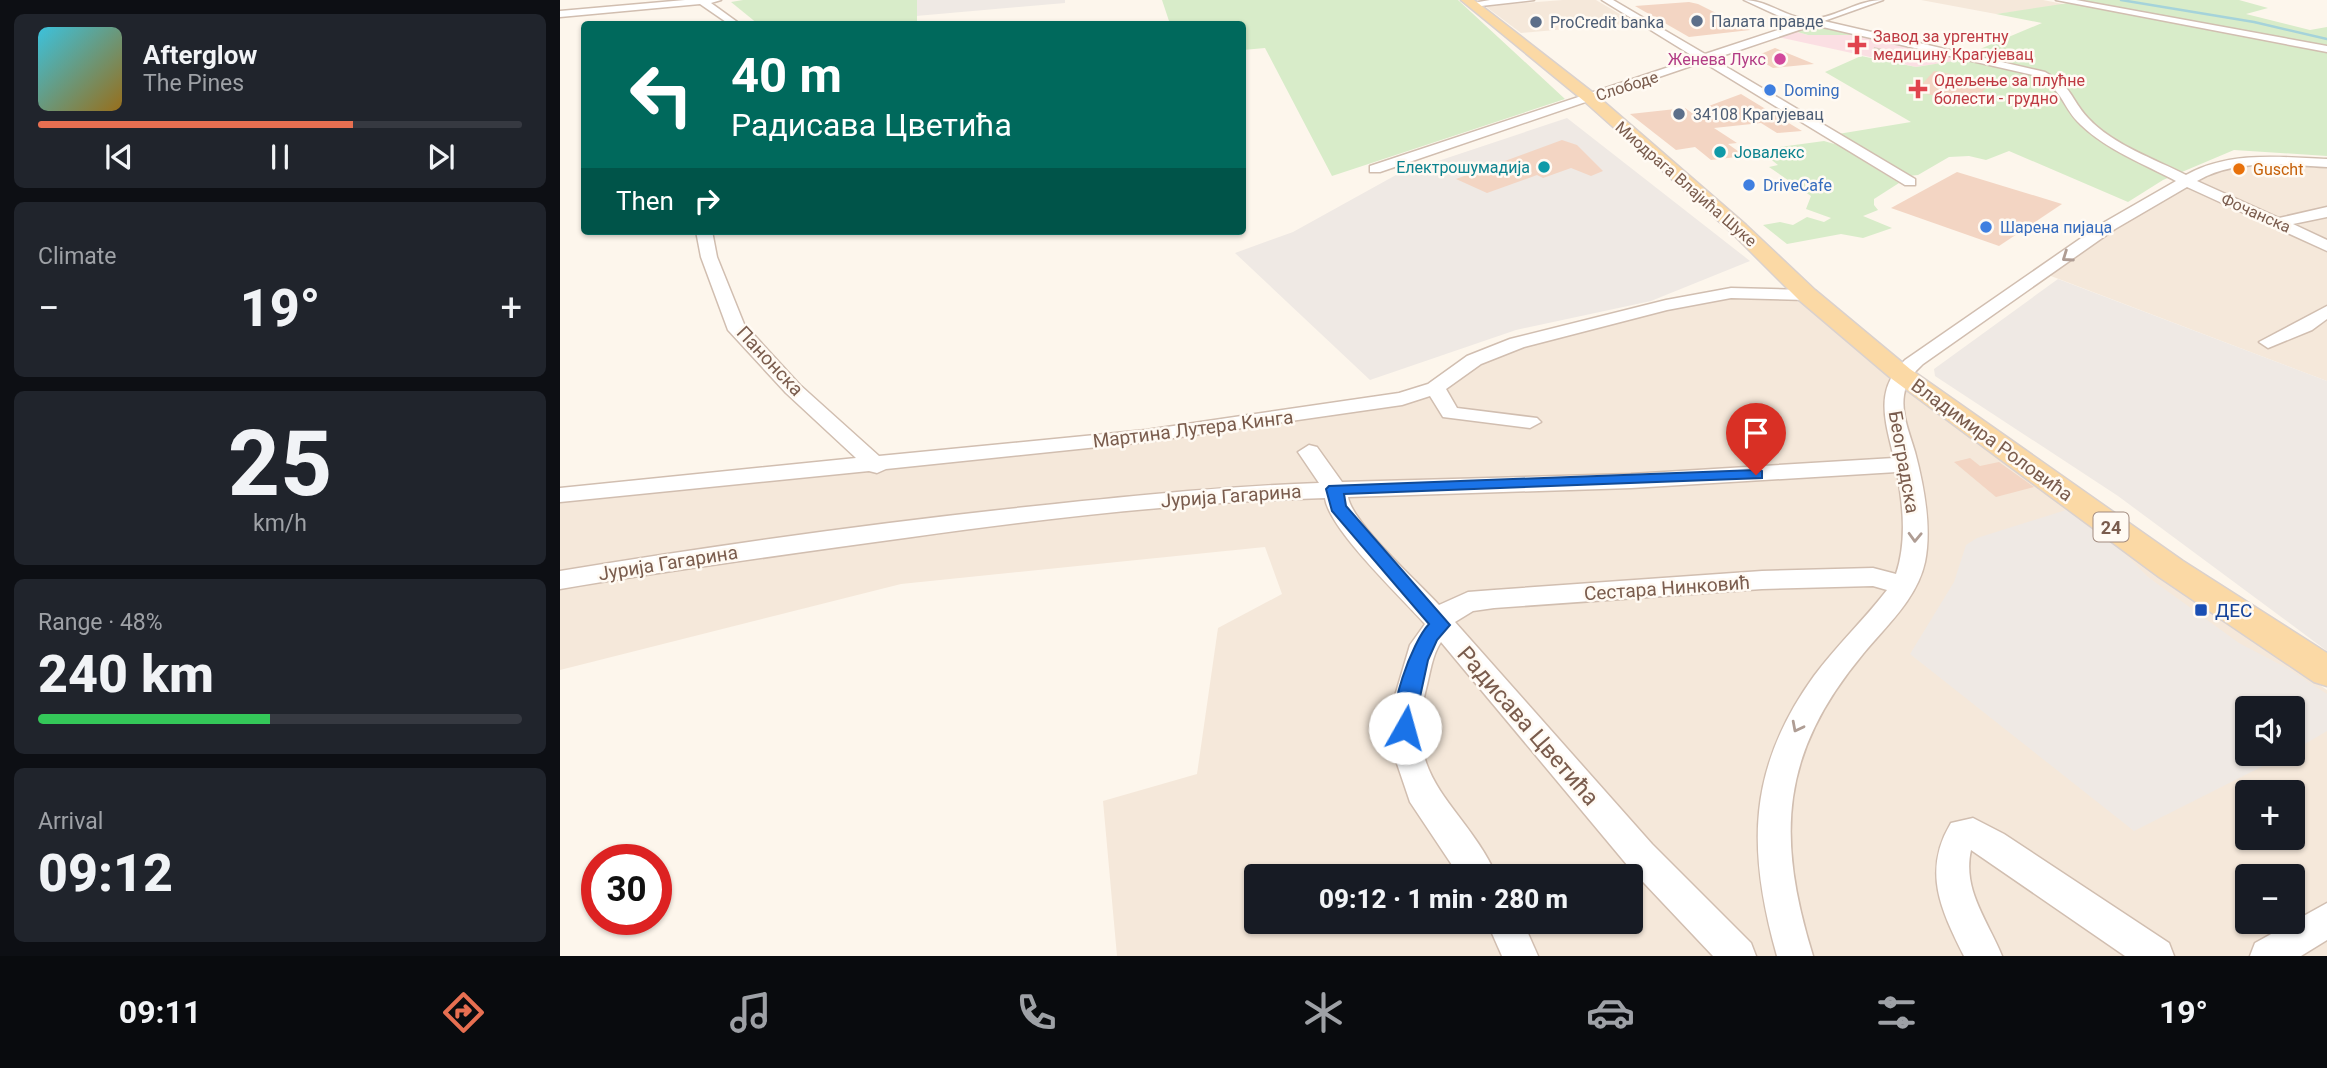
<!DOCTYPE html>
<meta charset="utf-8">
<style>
:root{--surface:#171b24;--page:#20242c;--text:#f1f3f6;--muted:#9ea1a6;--line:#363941;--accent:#e76f51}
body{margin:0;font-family:Roboto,sans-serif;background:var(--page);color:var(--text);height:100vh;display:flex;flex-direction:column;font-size:26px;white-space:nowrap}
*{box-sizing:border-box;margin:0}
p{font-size:23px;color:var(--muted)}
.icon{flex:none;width:38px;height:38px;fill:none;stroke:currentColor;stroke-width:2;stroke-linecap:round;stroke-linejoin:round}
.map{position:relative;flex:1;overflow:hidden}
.side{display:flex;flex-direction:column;gap:14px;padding:14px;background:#0d0f14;width:560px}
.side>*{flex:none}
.hud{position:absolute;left:21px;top:21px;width:665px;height:214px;border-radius:7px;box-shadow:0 2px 5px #0004;background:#00695c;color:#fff;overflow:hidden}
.controls{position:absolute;left:1675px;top:696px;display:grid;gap:14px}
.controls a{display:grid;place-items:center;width:70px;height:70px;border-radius:7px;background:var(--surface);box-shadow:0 2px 5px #0004;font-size:35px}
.speed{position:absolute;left:21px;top:844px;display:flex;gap:14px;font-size:35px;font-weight:700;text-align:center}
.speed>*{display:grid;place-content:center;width:91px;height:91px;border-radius:50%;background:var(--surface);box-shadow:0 2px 5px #0004;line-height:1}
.speed .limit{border:10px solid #d22;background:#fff;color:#111}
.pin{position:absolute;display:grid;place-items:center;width:60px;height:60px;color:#fff;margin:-72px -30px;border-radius:50% 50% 50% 0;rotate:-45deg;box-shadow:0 0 7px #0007}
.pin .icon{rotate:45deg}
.me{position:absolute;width:77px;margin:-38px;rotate:7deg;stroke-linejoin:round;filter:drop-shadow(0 0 5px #0008)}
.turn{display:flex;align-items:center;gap:24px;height:147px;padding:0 35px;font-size:32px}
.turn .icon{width:91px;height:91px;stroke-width:2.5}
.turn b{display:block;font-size:49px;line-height:60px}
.then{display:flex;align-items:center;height:66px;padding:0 35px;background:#0003;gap:14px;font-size:26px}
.big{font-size:52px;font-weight:800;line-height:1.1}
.side .card{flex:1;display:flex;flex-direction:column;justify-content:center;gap:10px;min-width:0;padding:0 24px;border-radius:10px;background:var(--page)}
.side .dial{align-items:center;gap:0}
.dial b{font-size:91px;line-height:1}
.song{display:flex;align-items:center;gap:21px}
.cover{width:84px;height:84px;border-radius:10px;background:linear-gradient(135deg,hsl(190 70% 55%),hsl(40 70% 35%))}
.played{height:7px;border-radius:4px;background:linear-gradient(90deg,var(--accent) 65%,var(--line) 65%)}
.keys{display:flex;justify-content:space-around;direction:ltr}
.heat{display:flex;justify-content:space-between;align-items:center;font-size:38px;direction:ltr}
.charge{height:10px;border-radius:5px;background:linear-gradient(90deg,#34c759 48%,var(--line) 0)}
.trip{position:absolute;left:684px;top:864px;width:399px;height:70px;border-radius:7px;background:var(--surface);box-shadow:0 2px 5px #0004;font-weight:800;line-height:70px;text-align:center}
.menu{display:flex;height:112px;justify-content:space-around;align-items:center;background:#090b0e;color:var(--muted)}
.menu .icon{width:49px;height:49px}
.menu .on{color:var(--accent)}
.menu b{font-size:32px;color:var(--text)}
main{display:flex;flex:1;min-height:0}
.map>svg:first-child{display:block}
.residential{fill:#f5e8da;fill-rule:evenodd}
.industrial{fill:#efe9e4}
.medical{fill:#fbdfe3}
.green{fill:#d8ecc9}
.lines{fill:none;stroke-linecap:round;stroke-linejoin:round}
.stream{stroke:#a5d3da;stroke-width:2.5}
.building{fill:#f3d5c3}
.minor-tunnel{stroke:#dcd0c4;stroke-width:10;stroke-dasharray:10 5;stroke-linecap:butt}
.minor-casing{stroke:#d1beb0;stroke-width:3}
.major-casing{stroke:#dad1cd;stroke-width:3}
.minor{fill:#fff;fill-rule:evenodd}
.major{fill:#fbd9a5;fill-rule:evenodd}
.oneway{stroke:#af9d94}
.route{fill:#1a73e8;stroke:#114b97;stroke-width:2}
.service-dot{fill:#5c6f8a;stroke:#fffaf3;stroke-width:2.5}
.health-dot{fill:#e0444e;stroke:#fffaf3;stroke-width:2.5}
.hotel-dot{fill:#d1479c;stroke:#fffaf3;stroke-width:2.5}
.shop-dot{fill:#3f7fe0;stroke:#fffaf3;stroke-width:2.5}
.culture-dot{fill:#0f9aa8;stroke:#fffaf3;stroke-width:2.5}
.food-dot{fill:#e8710a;stroke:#fffaf3;stroke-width:2.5}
.transit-dot{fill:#1a4fb4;stroke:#fffaf3;stroke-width:2.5}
.labels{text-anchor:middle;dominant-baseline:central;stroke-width:5;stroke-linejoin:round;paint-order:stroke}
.far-service-label{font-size:16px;fill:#4e5e75;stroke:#fffaf3;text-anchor:start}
.far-health-label{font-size:16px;fill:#be3a42;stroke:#fffaf3;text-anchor:start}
.far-hotel-label{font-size:16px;fill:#b23c85;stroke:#fffaf3;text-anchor:end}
.far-street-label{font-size:16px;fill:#7a5c4d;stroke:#fffaf3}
.far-shop-label{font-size:16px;fill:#366cbe;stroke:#fffaf3;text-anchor:start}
.far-culture-label{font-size:16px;fill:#0d838f;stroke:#fffaf3;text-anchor:start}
.far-food-label{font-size:16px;fill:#c56008;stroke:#fffaf3;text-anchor:start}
.shield{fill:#fffaf3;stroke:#a28b7f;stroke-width:2}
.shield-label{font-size:18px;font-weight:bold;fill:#7a5c4d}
.street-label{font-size:19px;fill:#7a5c4d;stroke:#fffaf3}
.transit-label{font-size:19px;fill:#164399;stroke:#fffaf3;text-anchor:start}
.near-street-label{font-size:23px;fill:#7a5c4d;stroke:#fffaf3}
</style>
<main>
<section class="side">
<div class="card">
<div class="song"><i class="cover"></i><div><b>Afterglow</b><p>The Pines</p></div></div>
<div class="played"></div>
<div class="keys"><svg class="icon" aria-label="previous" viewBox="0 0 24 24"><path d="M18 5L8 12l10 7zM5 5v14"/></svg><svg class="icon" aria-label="pause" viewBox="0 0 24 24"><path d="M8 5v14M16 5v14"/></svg><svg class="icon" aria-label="next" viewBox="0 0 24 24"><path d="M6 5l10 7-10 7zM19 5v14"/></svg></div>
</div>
<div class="card"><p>Climate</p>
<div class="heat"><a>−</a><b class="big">19°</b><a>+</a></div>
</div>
<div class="card dial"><b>25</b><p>km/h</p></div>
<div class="card"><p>Range · 48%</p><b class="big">240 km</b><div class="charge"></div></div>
<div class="card"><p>Arrival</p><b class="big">09:12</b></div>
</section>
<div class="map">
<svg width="1767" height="956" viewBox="0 0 1767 956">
<rect width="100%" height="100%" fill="#fdf6ec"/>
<g class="residential">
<path d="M 1003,0 L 1036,0 L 1075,23 L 961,33 L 925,6 Z"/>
<path d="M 1361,0 L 1483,0 L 1508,5 L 1436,14 Z"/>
<path d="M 1673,163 L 1767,163 L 1767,381 L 1483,273 L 1614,189 Z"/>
<path d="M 1171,293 L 1247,295 L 1510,510 L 1767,690 L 1767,956 L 557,956 L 543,801 L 637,774 L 658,628 L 722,594 L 705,547 L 341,584 L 0,670 L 0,495 L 317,466 L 842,399 L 957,343 ZM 1687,709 L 1732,709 L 1732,754 L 1687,754 ZM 1687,793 L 1732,793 L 1732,838 L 1687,838 ZM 696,877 L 1071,877 L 1071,922 L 696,922 ZM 1687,877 L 1732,877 L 1732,922 L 1687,922 Z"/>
</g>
<g class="industrial">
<path d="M 357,0 L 505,0 L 505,3 L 356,16 Z"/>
<path d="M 1007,118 L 1190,261 L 1091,301 L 956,330 L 810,380 L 675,253 L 733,232 L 836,175 Z"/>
<path d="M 1498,279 L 1767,381 L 1767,651 L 1558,496 L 1375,376 L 1374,369 Z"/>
<path d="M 1506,510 L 1563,552 L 1588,577 L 1679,643 L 1727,668 L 1767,694 L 1767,731 L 1733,751 L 1732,709 L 1687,709 L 1687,754 L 1727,754 L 1574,831 L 1350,654 L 1394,582 L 1406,545 L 1417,538 Z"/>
</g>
<path class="medical" d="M 1234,31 L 1248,35 L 1297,35 L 1392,57 L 1395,61 L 1356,67 L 1218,37 Z"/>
<g class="green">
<path d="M 183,0 L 357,0 L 357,24 L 198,24 L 171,2 Z"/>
<path d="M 602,0 L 898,0 L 1005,99 L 772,176 L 705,48 L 683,50 L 682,24 L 610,24 Z"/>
<path d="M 1507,0 L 1679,0 L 1708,8 L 1686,14 L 1750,30 L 1767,27 L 1767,156 L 1674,150 L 1603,180 L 1568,202 L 1449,151 L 1426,160 L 1409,156 L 1389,157 L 1358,175 L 1348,176 L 1278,134 L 1351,122 L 1265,72 L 1301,56 L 1356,67 L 1394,61 L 1392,57 L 1297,35 L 1248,35 L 1234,31 L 1261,25 L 1401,57 L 1482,23 L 1436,14 L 1515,2 Z"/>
<path d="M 1264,141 L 1278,145 L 1339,183 L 1314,199 L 1314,205 L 1318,210 L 1303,216 L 1332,228 L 1303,238 L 1281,234 L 1227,244 L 1203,225 L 1220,222 L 1233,225 L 1247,217 L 1264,222 L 1271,218 L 1246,209 L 1251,196 L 1209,167 L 1218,165 L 1199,150 Z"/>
</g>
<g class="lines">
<path class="stream" d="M 1561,0 L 1694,22 L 1767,39"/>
</g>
<g class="building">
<path d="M 1129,2 L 1138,4 L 1190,30 L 1129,37 L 1075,6 Z"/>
<path d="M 1215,48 L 1254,64 L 1213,68 L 1194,57 Z"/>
<path d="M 1374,71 L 1431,81 L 1414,103 L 1355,92 Z"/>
<path d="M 1181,94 L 1242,131 L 1217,133 L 1201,123 L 1154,128 L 1177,143 L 1168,144 L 1185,156 L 1151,160 L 1135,147 L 1116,150 L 1070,114 L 1125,108 L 1139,118 L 1146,107 Z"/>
<path d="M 1002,140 L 1017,145 L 1043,171 L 1031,176 L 1011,168 L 983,178 L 977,175 L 927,193 L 896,179 Z"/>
<path d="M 1397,172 L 1502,204 L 1439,246 L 1331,208 Z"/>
<path d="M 1410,458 L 1420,466 L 1439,462 L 1474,487 L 1436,497 L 1394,462 Z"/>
</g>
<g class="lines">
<path class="minor-tunnel" d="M 1313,52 L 1327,55"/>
<defs>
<g id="minor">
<path d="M 125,0 L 161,0 L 151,3 L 180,24 L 169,24 L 140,4 L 0,17 L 0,11 Z"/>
<path d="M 930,0 L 974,0 L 912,7 L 907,4 Z"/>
<path d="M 1042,0 L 1053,0 L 1145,54 L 1242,22 L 1221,17 L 1184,0 C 1208,0 1229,20 1253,19 C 1277,17 1298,0 1323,0 L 1264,21 L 1485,72 C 1514,88 1509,97 1528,118 C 1553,145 1595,159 1626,175 C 1669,151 1719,157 1767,159 L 1767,167 C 1723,165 1676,158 1637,181 L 1719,218 L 1767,207 L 1767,217 L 1733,224 L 1767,240 L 1767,251 L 1627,187 L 1555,229 L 1363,364 C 1353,373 1346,382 1344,395 C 1341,415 1350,434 1355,452 C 1364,486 1372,527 1365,562 C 1357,599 1326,626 1303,654 C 1220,754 1216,836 1253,956 L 1217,956 C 1187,850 1187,769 1254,676 C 1276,646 1304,620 1327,590 L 1313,586 L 1202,589 L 934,608 L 913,611 L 895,622 L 1092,844 L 1191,943 L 1196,956 L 1153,956 L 1068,866 L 881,642 C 872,655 870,674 866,689 C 841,782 905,804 937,877 L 900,877 L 850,802 L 830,743 L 830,713 L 850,645 L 865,624 C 841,597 769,529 765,498 C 627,502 489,518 352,537 C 234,553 117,569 0,589 L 0,571 C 164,544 329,521 495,504 C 583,495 670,486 759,483 L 738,452 L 749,445 L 757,447 L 782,482 L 1071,474 L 1334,458 C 1325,420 1314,390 1345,360 L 1543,223 L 1616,181 C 1584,164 1547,150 1521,125 C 1501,106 1506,93 1477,76 L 1254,25 L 1153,59 L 1355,179 L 1355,185 L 1345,185 L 1143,62 L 820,172 L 810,172 L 810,166 L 1136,58 ZM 1337,472 C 1343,505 1347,541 1336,574 L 1313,568 L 1202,571 L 934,590 L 908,592 L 879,605 C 859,583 792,523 788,497 L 1071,488 Z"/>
<path d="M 1496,0 L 1516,0 L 1767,46 L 1767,52 Z"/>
<path d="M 136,231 L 152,231 L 157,257 L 184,324 L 240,385 L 319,456 L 586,430 L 839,393 L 868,384 L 907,356 L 950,339 L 1106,300 L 1171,288 L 1247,290 L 1256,295 L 1247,300 L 1171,298 L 1107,310 L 964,347 L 921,364 L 886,389 L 897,408 L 977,418 L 981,422 L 970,428 L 883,417 L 870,396 L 842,405 L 586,442 L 326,469 L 317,473 L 309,471 L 0,502 L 0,488 L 296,458 L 226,393 L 168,330 L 141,257 Z"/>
<path d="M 1767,306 L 1767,319 L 1752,330 L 1708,348 L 1699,342 Z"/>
<path d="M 1413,818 L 1444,834 L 1609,943 L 1614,956 L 1565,956 L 1411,850 C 1402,890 1428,921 1442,956 L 1404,956 C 1381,910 1362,871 1391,823 Z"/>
<path d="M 1767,903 L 1767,940 L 1741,956 L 1690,956 L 1695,943 Z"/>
<path d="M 927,922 L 963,922 L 978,956 L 942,956 Z"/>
</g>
<path id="major" d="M 901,0 L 914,0 L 1036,95 L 1186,225 L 1255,290 L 1350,369 L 1623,561 L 1767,653 L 1767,686 L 1754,682 L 1599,577 L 1332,379 L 1239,300 L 1172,233 L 1024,101 Z"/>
</defs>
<use href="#minor" class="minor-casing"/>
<use href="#major" class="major-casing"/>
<use href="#minor" class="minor"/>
<use href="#major" class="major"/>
</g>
<defs><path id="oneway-chevron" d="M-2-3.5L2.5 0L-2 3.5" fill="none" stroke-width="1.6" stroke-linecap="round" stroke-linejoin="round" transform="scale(1.75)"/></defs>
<g class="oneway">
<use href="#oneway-chevron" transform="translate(1507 257) rotate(145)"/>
<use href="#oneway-chevron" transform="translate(1355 537) rotate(92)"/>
<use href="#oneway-chevron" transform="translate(1237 727) rotate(117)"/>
</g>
<path class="route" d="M 1196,470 L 1202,471 L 1202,478 L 784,494 L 786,506 L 890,625 L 877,640 L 868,660 L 852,734 L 845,737 L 837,734 C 826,712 852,642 869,624 L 772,511 L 766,489 L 769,486 Z"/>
<g class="service-dot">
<circle cx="1137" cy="21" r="7"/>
<circle cx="976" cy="22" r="7"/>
<circle cx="1119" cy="114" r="7"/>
</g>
<g class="health-dot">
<path d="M1293.5 34.5h7v7h7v7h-7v7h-7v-7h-7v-7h7z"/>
<path d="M1354.5 78.5h7v7h7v7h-7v7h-7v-7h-7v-7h7z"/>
</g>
<circle class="hotel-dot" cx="1220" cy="59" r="7"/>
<g class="shop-dot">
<circle cx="1210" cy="90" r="7"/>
<circle cx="1189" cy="185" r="7"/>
<circle cx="1426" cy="227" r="7"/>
</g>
<g class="culture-dot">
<circle cx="1160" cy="152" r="7"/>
<circle cx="984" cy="167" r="7"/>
</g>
<circle class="food-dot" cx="1679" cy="169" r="7"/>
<rect class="transit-dot" x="1634" y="603" width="14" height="14" rx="3.5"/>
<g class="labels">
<g class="far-service-label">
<text x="1151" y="21">Палата правде</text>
<text x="990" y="22">ProCredit banka</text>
<text x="1133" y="114">34108 Крагујевац</text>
</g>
<g class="far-health-label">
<text x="1313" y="36">Завод за ургентну<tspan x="1313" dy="18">медицину Крагујевац</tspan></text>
<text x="1374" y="80">Одељење за плућне<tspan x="1374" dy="18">болести - грудно</tspan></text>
</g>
<g class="far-hotel-label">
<text x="1206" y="59">Женева Лукс</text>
</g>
<g class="far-street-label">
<text transform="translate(1067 86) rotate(-18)">Слободе</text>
<text transform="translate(1126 184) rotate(41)">Миодрага Влајића Шуке</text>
<text transform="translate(1696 213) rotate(24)">Фочанска</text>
</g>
<g class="far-shop-label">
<text x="1224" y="90">Doming</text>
<text x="1203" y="185">DriveCafe</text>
<text x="1440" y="227">Шарена пијаца</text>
</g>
<g class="far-culture-label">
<text x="1174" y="152">Јовалекс</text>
<text x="970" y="167" text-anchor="end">Електрошумадија</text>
</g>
<g class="far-food-label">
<text x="1693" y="169">Guscht</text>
</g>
<rect class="shield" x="1533.5" y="512.5" width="35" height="29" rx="5"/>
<g class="shield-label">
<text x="1551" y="527">24</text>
</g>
<g class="street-label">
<text transform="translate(210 361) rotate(47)">Панонска</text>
<text transform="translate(633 429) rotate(-7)">Мартина Лутера Кинга</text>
<text transform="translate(1432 440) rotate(36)">Владимира Роловића</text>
<text transform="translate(1344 462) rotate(80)">Београдска</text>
<text transform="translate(671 496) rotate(-4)">Јурија Гагарина</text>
<text transform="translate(108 563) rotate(-9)">Јурија Гагарина</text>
<text transform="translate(1107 588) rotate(-4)">Сестара Нинковић</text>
</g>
<g class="transit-label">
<text x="1655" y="610">ДЕС</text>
</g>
<g class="near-street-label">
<text transform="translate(968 726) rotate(49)">Радисава Цветића</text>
</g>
</g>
</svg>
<div class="controls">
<a><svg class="icon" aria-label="sound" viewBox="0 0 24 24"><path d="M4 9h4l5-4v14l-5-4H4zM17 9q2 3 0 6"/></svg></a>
<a>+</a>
<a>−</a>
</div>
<div class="speed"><div class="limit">30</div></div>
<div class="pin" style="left:1196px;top:475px;background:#d93025"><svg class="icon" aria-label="arrive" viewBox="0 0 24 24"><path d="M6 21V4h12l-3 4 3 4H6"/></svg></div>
<svg class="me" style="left:845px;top:728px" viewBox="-20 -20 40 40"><circle r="19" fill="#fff"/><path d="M0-13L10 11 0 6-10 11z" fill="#1a73e8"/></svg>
<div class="trip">09:12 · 1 min · 280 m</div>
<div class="hud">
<div class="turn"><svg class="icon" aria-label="left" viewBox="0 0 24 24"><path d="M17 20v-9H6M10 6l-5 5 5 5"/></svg><div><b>40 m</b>Радисава Цветића</div></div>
<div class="then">Then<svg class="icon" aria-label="right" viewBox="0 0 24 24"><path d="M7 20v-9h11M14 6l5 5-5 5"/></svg></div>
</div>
</div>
</main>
<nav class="menu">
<b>09:11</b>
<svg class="icon on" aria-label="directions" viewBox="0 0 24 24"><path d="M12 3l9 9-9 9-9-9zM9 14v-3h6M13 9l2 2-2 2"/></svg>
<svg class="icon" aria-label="music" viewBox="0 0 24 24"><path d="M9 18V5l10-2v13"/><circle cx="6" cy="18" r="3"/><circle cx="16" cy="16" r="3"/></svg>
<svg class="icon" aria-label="phone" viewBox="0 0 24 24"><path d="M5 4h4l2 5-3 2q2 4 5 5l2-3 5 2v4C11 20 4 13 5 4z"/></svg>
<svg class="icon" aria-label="climate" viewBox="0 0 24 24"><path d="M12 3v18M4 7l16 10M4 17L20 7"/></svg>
<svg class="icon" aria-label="car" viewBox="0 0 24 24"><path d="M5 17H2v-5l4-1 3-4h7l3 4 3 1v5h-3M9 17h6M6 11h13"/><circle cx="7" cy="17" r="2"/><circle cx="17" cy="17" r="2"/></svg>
<svg class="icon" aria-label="filters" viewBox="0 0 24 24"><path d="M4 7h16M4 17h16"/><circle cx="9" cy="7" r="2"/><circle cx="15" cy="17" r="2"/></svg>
<b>19°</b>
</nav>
